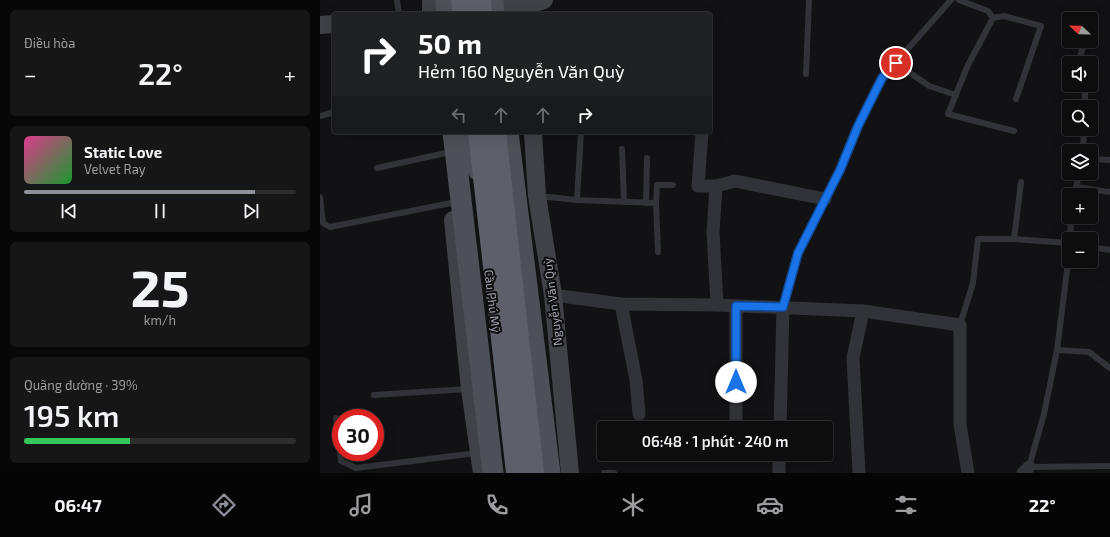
<!DOCTYPE html>
<html lang="vi">
<meta charset="utf-8">
<style>
:root{--surface:#0e0d0e;--page:#171617;--text:#f1f3f6;--muted:#9b9c9e;--line:#2e2d2e;--accent:#8c9099}
body{margin:0;font-family:"Exo 2",sans-serif;background:var(--page);color:var(--text);height:100vh;display:flex;flex-direction:column;font-size:15px;white-space:nowrap}
*{box-sizing:border-box;margin:0}
p{font-size:13px;color:var(--muted)}
.icon{flex:none;width:22px;height:22px;fill:none;stroke:currentColor;stroke-width:2;stroke-linecap:round;stroke-linejoin:round}
.map{position:relative;flex:1;overflow:hidden}
.sheet{display:flex;flex-direction:column;gap:10px;padding:10px;background:#080708;width:320px}
.sheet>*{flex:none}
.banner{position:absolute;left:12px;top:12px;width:380px;height:122px;border-radius:4px;box-shadow:0 4px 16px #0002,0 0 0 1px var(--line);background:#202124;color:#fff;overflow:hidden}
.needle{width:26px;rotate:292deg}
.controls{position:absolute;left:742px;top:12px;display:grid;gap:8px}
.controls a{display:grid;place-items:center;width:36px;height:36px;border-radius:4px;background:var(--surface);box-shadow:0 4px 16px #0002,0 0 0 1px var(--line);font-size:20px}
.speed{position:absolute;left:12px;top:409px;display:flex;gap:8px;font-size:20px;font-weight:700;text-align:center}
.speed>*{display:grid;place-content:center;width:52px;height:52px;border-radius:50%;background:var(--surface);box-shadow:0 4px 16px #0002,0 0 0 1px var(--line);line-height:1}
.speed .limit{border:6px solid #d22;background:#fff;color:#111}
.pin{position:absolute;display:grid;place-items:center;width:34px;height:34px;color:#fff;margin:-17px;border:2px solid #fff;border-radius:50%;box-shadow:0 1px 4px #0007}
.me{position:absolute;width:44px;margin:-22px;rotate:0deg;stroke-linejoin:round;filter:drop-shadow(0 0 3px #0008)}
.turn{display:flex;align-items:center;gap:14px;height:84px;padding:0 20px;font-size:18px}
.turn .icon{width:52px;height:52px;stroke-width:2.5}
.turn b{display:block;font-size:28px;line-height:34px}
.lanes{display:flex;align-items:center;height:38px;padding:0 20px;background:#0003;justify-content:center;gap:20px;direction:ltr}
.lanes .off{opacity:.35}
.big{font-size:30px;font-weight:600;line-height:1.1}
.sheet .card{flex:1;display:flex;flex-direction:column;justify-content:center;gap:6px;min-width:0;padding:0 14px;border-radius:6px;background:var(--page)}
.sheet .dial{align-items:center;gap:0}
.dial b{font-size:52px;line-height:1}
.song{display:flex;align-items:center;gap:12px}
.cover{width:48px;height:48px;border-radius:6px;background:linear-gradient(135deg,hsl(330 70% 55%),hsl(130 70% 35%))}
.played{height:4px;border-radius:2px;background:linear-gradient(90deg,var(--accent) 85%,var(--line) 85%)}
.keys{display:flex;justify-content:space-around;direction:ltr}
.heat{display:flex;justify-content:space-between;align-items:center;font-size:22px;direction:ltr}
.charge{height:6px;border-radius:3px;background:linear-gradient(90deg,#34c759 39%,var(--line) 0)}
.trip{position:absolute;left:277px;top:421px;width:236px;height:40px;border-radius:4px;background:var(--surface);box-shadow:0 4px 16px #0002,0 0 0 1px var(--line);font-weight:600;line-height:40px;text-align:center}
.menu{display:flex;height:64px;justify-content:space-around;align-items:center;background:#060506;color:var(--muted)}
.menu .icon{width:28px;height:28px}
.menu .selected{color:var(--accent)}
.menu b{font-size:18px;color:var(--text)}
main{display:flex;flex:1;min-height:0}
.map>svg:first-child{display:block}
.lines{fill:none;stroke-linecap:round;stroke-linejoin:round}
.lane{stroke:#323338;stroke-width:6}
.street{stroke:#323338;stroke-width:13}
.secondary{stroke:#404248;stroke-width:18}
.primary{stroke:#4e5057;stroke-width:21}
.highway{stroke:#5e6069;stroke-width:22}
.primary-bridge{stroke:#4e5057;stroke-width:21}
.highway-bridge{stroke:#5e6069;stroke-width:22}
.route-casing{stroke:#114b97;stroke-width:10}
.route{stroke:#1a73e8;stroke-width:7}
.labels{text-anchor:middle;dominant-baseline:central;stroke-width:4;stroke-linejoin:round;paint-order:stroke}
.street-label{font-size:12px;fill:#a3a6b4;stroke:#0d0d0e}
</style>
<main>
<section class="sheet">
<div class="card"><p>Điều hòa</p>
<div class="heat"><a>−</a><b class="big">22°</b><a>+</a></div>
</div>
<div class="card">
<div class="song"><i class="cover"></i><div><b>Static Love</b><p>Velvet Ray</p></div></div>
<div class="played"></div>
<div class="keys"><svg class="icon" aria-label="previous" viewBox="0 0 24 24"><path d="M18 5L8 12l10 7zM5 5v14"/></svg><svg class="icon" aria-label="pause" viewBox="0 0 24 24"><path d="M8 5v14M16 5v14"/></svg><svg class="icon" aria-label="next" viewBox="0 0 24 24"><path d="M6 5l10 7-10 7zM19 5v14"/></svg></div>
</div>
<div class="card dial"><b>25</b><p>km/h</p></div>
<div class="card"><p>Quãng đường · 39%</p><b class="big">195 km</b><div class="charge"></div></div>
</section>
<div class="map">
<svg width="790" height="473" viewBox="0 0 790 473">
<rect width="100%" height="100%" fill="#121113"/>
<g class="lines">
<g class="lane">
<path d="M 77,0 L 79,14"/>
<path d="M 639,0 L 668,11 L 673,18 L 648,65 L 628,114 L 694,131"/>
<path d="M 673,18 L 684,16 L 721,26 L 696,99"/>
<path d="M 576,63 L 609,86 L 636,95"/>
<path d="M 759,63 L 764,41"/>
<path d="M 486,74 L 489,0"/>
<path d="M 755,85 L 765,90 L 765,107"/>
<path d="M 0,116 L 14,112"/>
<path d="M 302,149 L 304,202"/>
<path d="M 763,151 L 764,129"/>
<path d="M 771,159 L 790,160"/>
<path d="M 57,168 L 126,153"/>
<path d="M 756,187 L 790,192"/>
<path d="M 755,195 L 759,173"/>
<path d="M 219,196 L 257,200 L 336,203 L 338,252"/>
<path d="M 0,197 L 3,223 L 10,227 L 131,203"/>
<path d="M 257,200 L 261,132"/>
<path d="M 326,203 L 327,158"/>
<path d="M 336,203 L 337,185 L 353,185"/>
<path d="M 694,239 L 749,243"/>
<path d="M 750,239 L 751,217"/>
<path d="M 771,247 L 790,250"/>
<path d="M 749,254 L 737,350 L 724,414 L 709,467 L 790,466"/>
<path d="M 463,307 L 478,253 L 520,170 L 538,126 L 562,78 L 631,0"/>
<path d="M 640,325 L 653,283 L 658,239 L 694,239 L 701,182"/>
<path d="M 737,350 L 769,352 L 790,368"/>
<path d="M 54,395 L 148,389"/>
<path d="M 16,418 L 21,461 L 36,468 L 157,453"/>
<path d="M 284,473 L 294,473"/>
</g>
<g class="street">
<path d="M 382,132 L 378,186 L 396,186 L 415,181 L 505,199"/>
<path d="M 396,186 L 393,232 L 397,305"/>
<path d="M 233,295 L 301,304 L 397,305 L 543,311 L 640,325 L 640,424 L 648,473"/>
<path d="M 301,304 L 316,380 L 319,414"/>
<path d="M 416,428 L 416,306"/>
<path d="M 460,428 L 463,307"/>
<path d="M 459,473 L 459,454"/>
<path d="M 539,473 L 533,358 L 543,311"/>
<path d="M 703,473 L 709,467"/>
</g>
<g class="secondary">
<path d="M 111,0 L 111,14"/>
<path d="M 160,11 L 200,7 L 224,0"/>
<path d="M 0,25 L 14,24"/>
<path d="M 213,132 L 217,196 L 233,295 L 250,473"/>
<path d="M 133,220 L 150,389 L 162,473"/>
</g>
<g class="primary">
<path d="M 126,0 L 127,14"/>
<path d="M 133,132 L 173,473"/>
<path d="M 144,132 L 157,160 L 158,170"/>
<path d="M 188,132 L 230,473"/>
</g>
<g class="highway">
<path d="M 159,132 L 197,473"/>
<path d="M 175,132 L 213,473"/>
</g>
<path class="primary-bridge" d="M 173,0 L 174,14"/>
<g class="highway-bridge">
<path d="M 142,0 L 144,14"/>
<path d="M 160,0 L 161,14"/>
</g>
</g>
<g class="lines">
<defs>
<path id="route" d="M 416,382 L 416,306 L 463,307 L 478,253 L 520,170 L 538,126 L 562,78 L 576,63"/>
</defs>
<use href="#route" class="route-casing"/>
<use href="#route" class="route"/>
</g>
<g class="labels">
<g class="street-label">
<text transform="translate(173 301) rotate(83)">Cầu Phú Mỹ</text>
<text transform="translate(232 302) rotate(-97)">Nguyễn Văn Quỳ</text>
</g>
</g>
</svg>
<div class="controls">
<a><svg class="needle" viewBox="-14 -14 28 28"><path d="M0-13l5 13h-10z" fill="#e53935"/><path d="M0 13l5-13h-10z" fill="#9b9c9e"/></svg></a>
<a><svg class="icon" aria-label="sound" viewBox="0 0 24 24"><path d="M4 9h4l5-4v14l-5-4H4zM17 9q2 3 0 6"/></svg></a>
<a><svg class="icon" aria-label="search" viewBox="0 0 24 24"><circle cx="10" cy="10" r="6"/><path d="M15 15l6 6"/></svg></a>
<a><svg class="icon" aria-label="layers" viewBox="0 0 24 24"><path d="M12 4l9 5-9 5-9-5zM3 14l9 5 9-5"/></svg></a>
<a>+</a>
<a>−</a>
</div>
<div class="speed"><div class="limit">30</div></div>
<div class="pin" style="left:576px;top:63px;background:#d93025"><svg class="icon" aria-label="arrive" viewBox="0 0 24 24"><path d="M6 21V4h12l-3 4 3 4H6"/></svg></div>
<svg class="me" style="left:416px;top:382px" viewBox="-20 -20 40 40"><circle r="19" fill="#fff"/><path d="M0-13L10 11 0 6-10 11z" fill="#1a73e8"/></svg>
<div class="trip">06:48 · 1 phút · 240 m</div>
<div class="banner">
<div class="turn"><svg class="icon" aria-label="right" viewBox="0 0 24 24"><path d="M7 20v-9h11M14 6l5 5-5 5"/></svg><div><b>50 m</b>Hẻm 160 Nguyễn Văn Quỳ</div></div>
<div class="lanes"><svg class="icon off" aria-label="left" viewBox="0 0 24 24"><path d="M17 20v-9H6M10 6l-5 5 5 5"/></svg><svg class="icon off" aria-label="ahead" viewBox="0 0 24 24"><path d="M12 20V5M6 11l6-6 6 6"/></svg><svg class="icon off" aria-label="ahead" viewBox="0 0 24 24"><path d="M12 20V5M6 11l6-6 6 6"/></svg><svg class="icon" aria-label="right" viewBox="0 0 24 24"><path d="M7 20v-9h11M14 6l5 5-5 5"/></svg></div>
</div>
</div>
</main>
<nav class="menu">
<b>06:47</b>
<svg class="icon selected" aria-label="directions" viewBox="0 0 24 24"><path d="M12 3l9 9-9 9-9-9zM9 14v-3h6M13 9l2 2-2 2"/></svg>
<svg class="icon" aria-label="music" viewBox="0 0 24 24"><path d="M9 18V5l10-2v13"/><circle cx="6" cy="18" r="3"/><circle cx="16" cy="16" r="3"/></svg>
<svg class="icon" aria-label="phone" viewBox="0 0 24 24"><path d="M5 4h4l2 5-3 2q2 4 5 5l2-3 5 2v4C11 20 4 13 5 4z"/></svg>
<svg class="icon" aria-label="climate" viewBox="0 0 24 24"><path d="M12 3v18M4 7l16 10M4 17L20 7"/></svg>
<svg class="icon" aria-label="car" viewBox="0 0 24 24"><path d="M5 17H2v-5l4-1 3-4h7l3 4 3 1v5h-3M9 17h6M6 11h13"/><circle cx="7" cy="17" r="2"/><circle cx="17" cy="17" r="2"/></svg>
<svg class="icon" aria-label="filters" viewBox="0 0 24 24"><path d="M4 7h16M4 17h16"/><circle cx="9" cy="7" r="2"/><circle cx="15" cy="17" r="2"/></svg>
<b>22°</b>
</nav>
